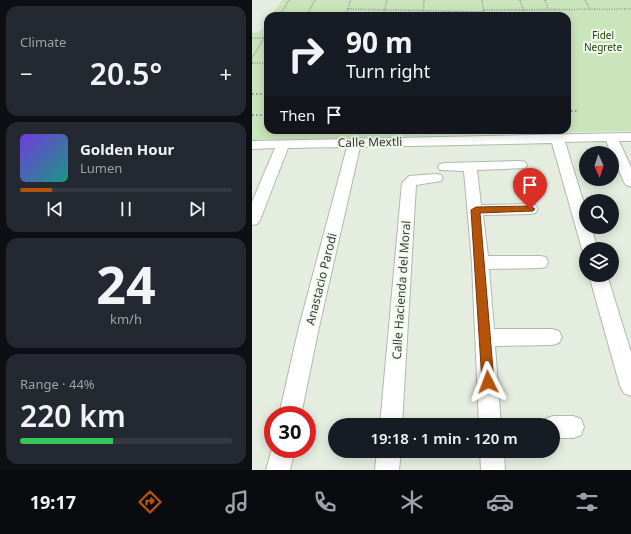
<!DOCTYPE html>
<meta charset="utf-8">
<style>
:root{--surface:#171b24;--page:#242831;--text:#f1f3f6;--muted:#9ea1a6;--line:#363941;--accent:#b45309}
body{margin:0;font-family:"Noto Sans",sans-serif;background:var(--page);color:var(--text);height:100vh;display:flex;flex-direction:column;font-size:15px;white-space:nowrap}
*{box-sizing:border-box;margin:0}
p{font-size:13px;color:var(--muted)}
.icon{flex:none;width:22px;height:22px;fill:none;stroke:currentColor;stroke-width:2;stroke-linecap:round;stroke-linejoin:round}
.map{position:relative;flex:1;overflow:hidden}
.side{display:flex;flex-direction:column;gap:6px;padding:6px;background:#0d0f14;width:252px}
.side>*{flex:none}
.top-card{position:absolute;left:12px;top:12px;width:307px;height:122px;border-radius:12px;box-shadow:0 2px 10px #0003;background:#171b24;color:var(--text);overflow:hidden}
.needle{width:26px;rotate:177deg}
.controls{position:absolute;left:327px;top:146px;display:grid;gap:8px}
.controls a{display:grid;place-items:center;width:40px;height:40px;border-radius:50%;background:var(--surface);box-shadow:0 2px 10px #0003;font-size:20px}
.speed{position:absolute;left:12px;top:406px;display:flex;gap:8px;font-size:20px;font-weight:700;text-align:center}
.speed>*{display:grid;place-content:center;width:52px;height:52px;border-radius:50%;background:var(--surface);box-shadow:0 2px 10px #0003;line-height:1}
.speed .limit{border:6px solid #d22;background:#fff;color:#111}
.pin{position:absolute;display:grid;place-items:center;width:34px;height:34px;color:#fff;margin:-41px -17px;border-radius:50% 50% 50% 0;rotate:-45deg;box-shadow:0 0 4px #0007}
.pin .icon{rotate:45deg}
.me{position:absolute;width:44px;margin:-22px;rotate:357deg;stroke-linejoin:round;filter:drop-shadow(0 0 3px #0008)}
.turn{display:flex;align-items:center;gap:14px;height:84px;padding:0 16px;font-size:18px}
.turn .icon{width:52px;height:52px;stroke-width:2.5}
.turn b{display:block;font-size:28px;line-height:34px}
.then{display:flex;align-items:center;height:38px;padding:0 16px;background:#0003;gap:8px;font-size:15px}
.big{font-size:30px;font-weight:600;line-height:1.1}
.side .tile{flex:1;display:flex;flex-direction:column;justify-content:center;gap:6px;min-width:0;padding:0 14px;border-radius:12px;background:var(--page)}
.side .dial{align-items:center;gap:0}
.dial b{font-size:52px;line-height:1}
.song{display:flex;align-items:center;gap:12px}
.cover{width:48px;height:48px;border-radius:6px;background:linear-gradient(135deg,hsl(260 70% 55%),hsl(170 70% 35%))}
.played{height:4px;border-radius:2px;background:linear-gradient(90deg,var(--accent) 15%,var(--line) 15%)}
.keys{display:flex;justify-content:space-around;direction:ltr}
.heat{display:flex;justify-content:space-between;align-items:center;font-size:22px;direction:ltr}
.charge{height:6px;border-radius:3px;background:linear-gradient(90deg,#34c759 44%,var(--line) 0)}
.trip{position:absolute;left:76px;top:418px;width:232px;height:40px;border-radius:20px;background:var(--surface);box-shadow:0 2px 10px #0003;font-weight:600;line-height:40px;text-align:center}
.tab-bar{display:flex;height:64px;justify-content:space-around;align-items:center;background:#090b0e;color:var(--muted)}
.tab-bar .icon{width:28px;height:28px}
.tab-bar .current{color:var(--accent)}
.tab-bar b{font-size:18px;color:var(--text)}
main{display:flex;flex:1;min-height:0}
.map>svg:first-child{display:block}
.green{fill:#cae5bb}
.lines{fill:none;stroke-linecap:round;stroke-linejoin:round}
.street-casing{stroke:#b1b9ac;stroke-width:2}
.path-far1{stroke:#92998f;stroke-width:1.5;stroke-dasharray:1 1.5;stroke-linecap:butt}
.path{stroke:#92998f;stroke-width:2;stroke-dasharray:1.5 2.5;stroke-linecap:butt}
.street{fill:#fff;fill-rule:evenodd}
.route{fill:#b45309;stroke:#753606}
.labels{text-anchor:middle;dominant-baseline:central;stroke-width:4;stroke-linejoin:round;paint-order:stroke}
.far-park-label{font-size:10px;fill:#234307;stroke:#f1faed}
.street-label{font-size:12px;fill:#383c36;stroke:#f1faed}
</style>
<main>
<section class="side">
<div class="tile"><p>Climate</p>
<div class="heat"><a>−</a><b class="big">20.5°</b><a>+</a></div>
</div>
<div class="tile">
<div class="song"><i class="cover"></i><div><b>Golden Hour</b><p>Lumen</p></div></div>
<div class="played"></div>
<div class="keys"><svg class="icon" aria-label="previous" viewBox="0 0 24 24"><path d="M18 5L8 12l10 7zM5 5v14"/></svg><svg class="icon" aria-label="pause" viewBox="0 0 24 24"><path d="M8 5v14M16 5v14"/></svg><svg class="icon" aria-label="next" viewBox="0 0 24 24"><path d="M6 5l10 7-10 7zM19 5v14"/></svg></div>
</div>
<div class="tile dial"><b>24</b><p>km/h</p></div>
<div class="tile"><p>Range · 44%</p><b class="big">220 km</b><div class="charge"></div></div>
</section>
<div class="map">
<svg width="379" height="470" viewBox="0 0 379 470">
<rect width="100%" height="100%" fill="#e4eddf"/>
<path class="green" d="M 30,0 L 379,0 L 379,131 L 0,140 L 0,33 L 8,32 L 16,21 L 16,130 L 315,130 L 315,16 L 19,16 Z"/>
<g class="lines">
<defs>
<g id="street">
<path d="M 379,133 L 379,141 L 367,141 L 379,167 L 379,187 L 374,185 L 372,182 L 354,141 L 313,142 L 334,210 L 334,227 L 339,227 L 346,249 L 334,249 L 334,254 L 330,249 L 300,143 L 108,147 L 67,327 L 49,415 L 27,415 L 47,327 L 95,147 L 36,148 L 8,220 L 5,224 L 0,225 L 0,202 L 23,148 L 0,149 L 0,141 Z"/>
<path d="M 268,161 L 273,162 L 275,165 L 273,168 L 225,170 L 229,205 L 278,204 L 283,205 L 286,209 L 283,213 L 278,214 L 231,215 L 236,256 L 288,256 L 294,257 L 296,262 L 294,267 L 288,268 L 237,269 L 242,329 L 300,329 L 307,331 L 310,337 L 307,343 L 300,345 L 243,346 L 249,425 L 227,425 L 220,263 L 212,171 L 188,170 L 186,167 L 188,164 L 193,163 Z"/>
<path d="M 184,174 L 189,175 L 191,178 L 189,181 L 164,185 L 150,425 L 128,425 L 150,183 L 157,176 Z"/>
<path d="M 337,275 L 355,275 L 379,352 L 379,396 L 372,393 L 368,386 Z"/>
<path d="M 301,416 L 321,416 L 329,419 L 332,427 L 329,435 L 321,438 L 301,438 L 301,425 L 291,425 L 293,419 Z"/>
<path d="M 21,445 L 21,449 L 43,449 L 38,470 L 14,470 Z"/>
<path d="M 125,451 L 149,451 L 147,470 L 123,470 Z"/>
<path d="M 228,451 L 252,451 L 253,470 L 229,470 Z"/>
</g>
</defs>
<use href="#street" class="street-casing"/>
<g class="path-far1">
<path d="M 37,0 L 28,15 L 54,16"/>
<path d="M 230,0 L 232,16"/>
<path d="M 268,0 L 273,16"/>
<path d="M 293,0 L 296,9"/>
<path d="M 333,0 L 338,9"/>
<path d="M 96,9 L 232,12"/>
<path d="M 232,10 L 379,9"/>
<path d="M 54,16 L 63,0"/>
<path d="M 93,16 L 99,0"/>
<path d="M 131,16 L 135,0"/>
<path d="M 171,16 L 172,0"/>
<path d="M 0,38 L 12,38"/>
<path d="M 0,58 L 12,38 L 16,38"/>
<path d="M 0,63 L 16,63"/>
</g>
<g class="path">
<path d="M 0,94 L 16,94"/>
<path d="M 315,111 L 326,111"/>
<path d="M 0,115 L 16,115"/>
</g>
<use href="#street" class="street"/>
</g>
<path class="route" d="M 278,206 L 283,209 L 281,211 L 228,213 L 242,382 L 240,386 L 236,387 L 232,386 L 230,382 L 219,210 L 224,207 Z"/>
<g class="labels">
<g class="far-park-label">
<text x="351" y="35">Fidel<tspan x="351" dy="12">Negrete</tspan></text>
</g>
<g class="street-label">
<text transform="translate(118 142) rotate(-1)">Calle Mextli</text>
<text transform="translate(69 279) rotate(-76)">Anastacio Parodi</text>
<text transform="translate(149 290) rotate(-86)">Calle Hacienda del Moral</text>
</g>
</g>
</svg>
<div class="controls">
<a><svg class="needle" viewBox="-14 -14 28 28"><path d="M0-13l5 13h-10z" fill="#e53935"/><path d="M0 13l5-13h-10z" fill="#9ea1a6"/></svg></a>
<a><svg class="icon" aria-label="search" viewBox="0 0 24 24"><circle cx="10" cy="10" r="6"/><path d="M15 15l6 6"/></svg></a>
<a><svg class="icon" aria-label="layers" viewBox="0 0 24 24"><path d="M12 4l9 5-9 5-9-5zM3 14l9 5 9-5"/></svg></a>
</div>
<div class="speed"><div class="limit">30</div></div>
<div class="pin" style="left:278px;top:209px;background:#d93025"><svg class="icon" aria-label="arrive" viewBox="0 0 24 24"><path d="M6 21V4h12l-3 4 3 4H6"/></svg></div>
<svg class="me" style="left:236px;top:382px" viewBox="-20 -20 40 40"><path d="M0-17L14 15 0 8-14 15z" fill="#b45309" stroke="#fff" stroke-width="4"/></svg>
<div class="trip">19:18 · 1 min · 120 m</div>
<div class="top-card">
<div class="turn"><svg class="icon" aria-label="right" viewBox="0 0 24 24"><path d="M7 20v-9h11M14 6l5 5-5 5"/></svg><div><b>90 m</b>Turn right</div></div>
<div class="then">Then<svg class="icon" aria-label="arrive" viewBox="0 0 24 24"><path d="M6 21V4h12l-3 4 3 4H6"/></svg></div>
</div>
</div>
</main>
<nav class="tab-bar">
<b>19:17</b>
<svg class="icon current" aria-label="directions" viewBox="0 0 24 24"><path d="M12 3l9 9-9 9-9-9zM9 14v-3h6M13 9l2 2-2 2"/></svg>
<svg class="icon" aria-label="music" viewBox="0 0 24 24"><path d="M9 18V5l10-2v13"/><circle cx="6" cy="18" r="3"/><circle cx="16" cy="16" r="3"/></svg>
<svg class="icon" aria-label="phone" viewBox="0 0 24 24"><path d="M5 4h4l2 5-3 2q2 4 5 5l2-3 5 2v4C11 20 4 13 5 4z"/></svg>
<svg class="icon" aria-label="climate" viewBox="0 0 24 24"><path d="M12 3v18M4 7l16 10M4 17L20 7"/></svg>
<svg class="icon" aria-label="car" viewBox="0 0 24 24"><path d="M5 17H2v-5l4-1 3-4h7l3 4 3 1v5h-3M9 17h6M6 11h13"/><circle cx="7" cy="17" r="2"/><circle cx="17" cy="17" r="2"/></svg>
<svg class="icon" aria-label="filters" viewBox="0 0 24 24"><path d="M4 7h16M4 17h16"/><circle cx="9" cy="7" r="2"/><circle cx="15" cy="17" r="2"/></svg>
</nav>
